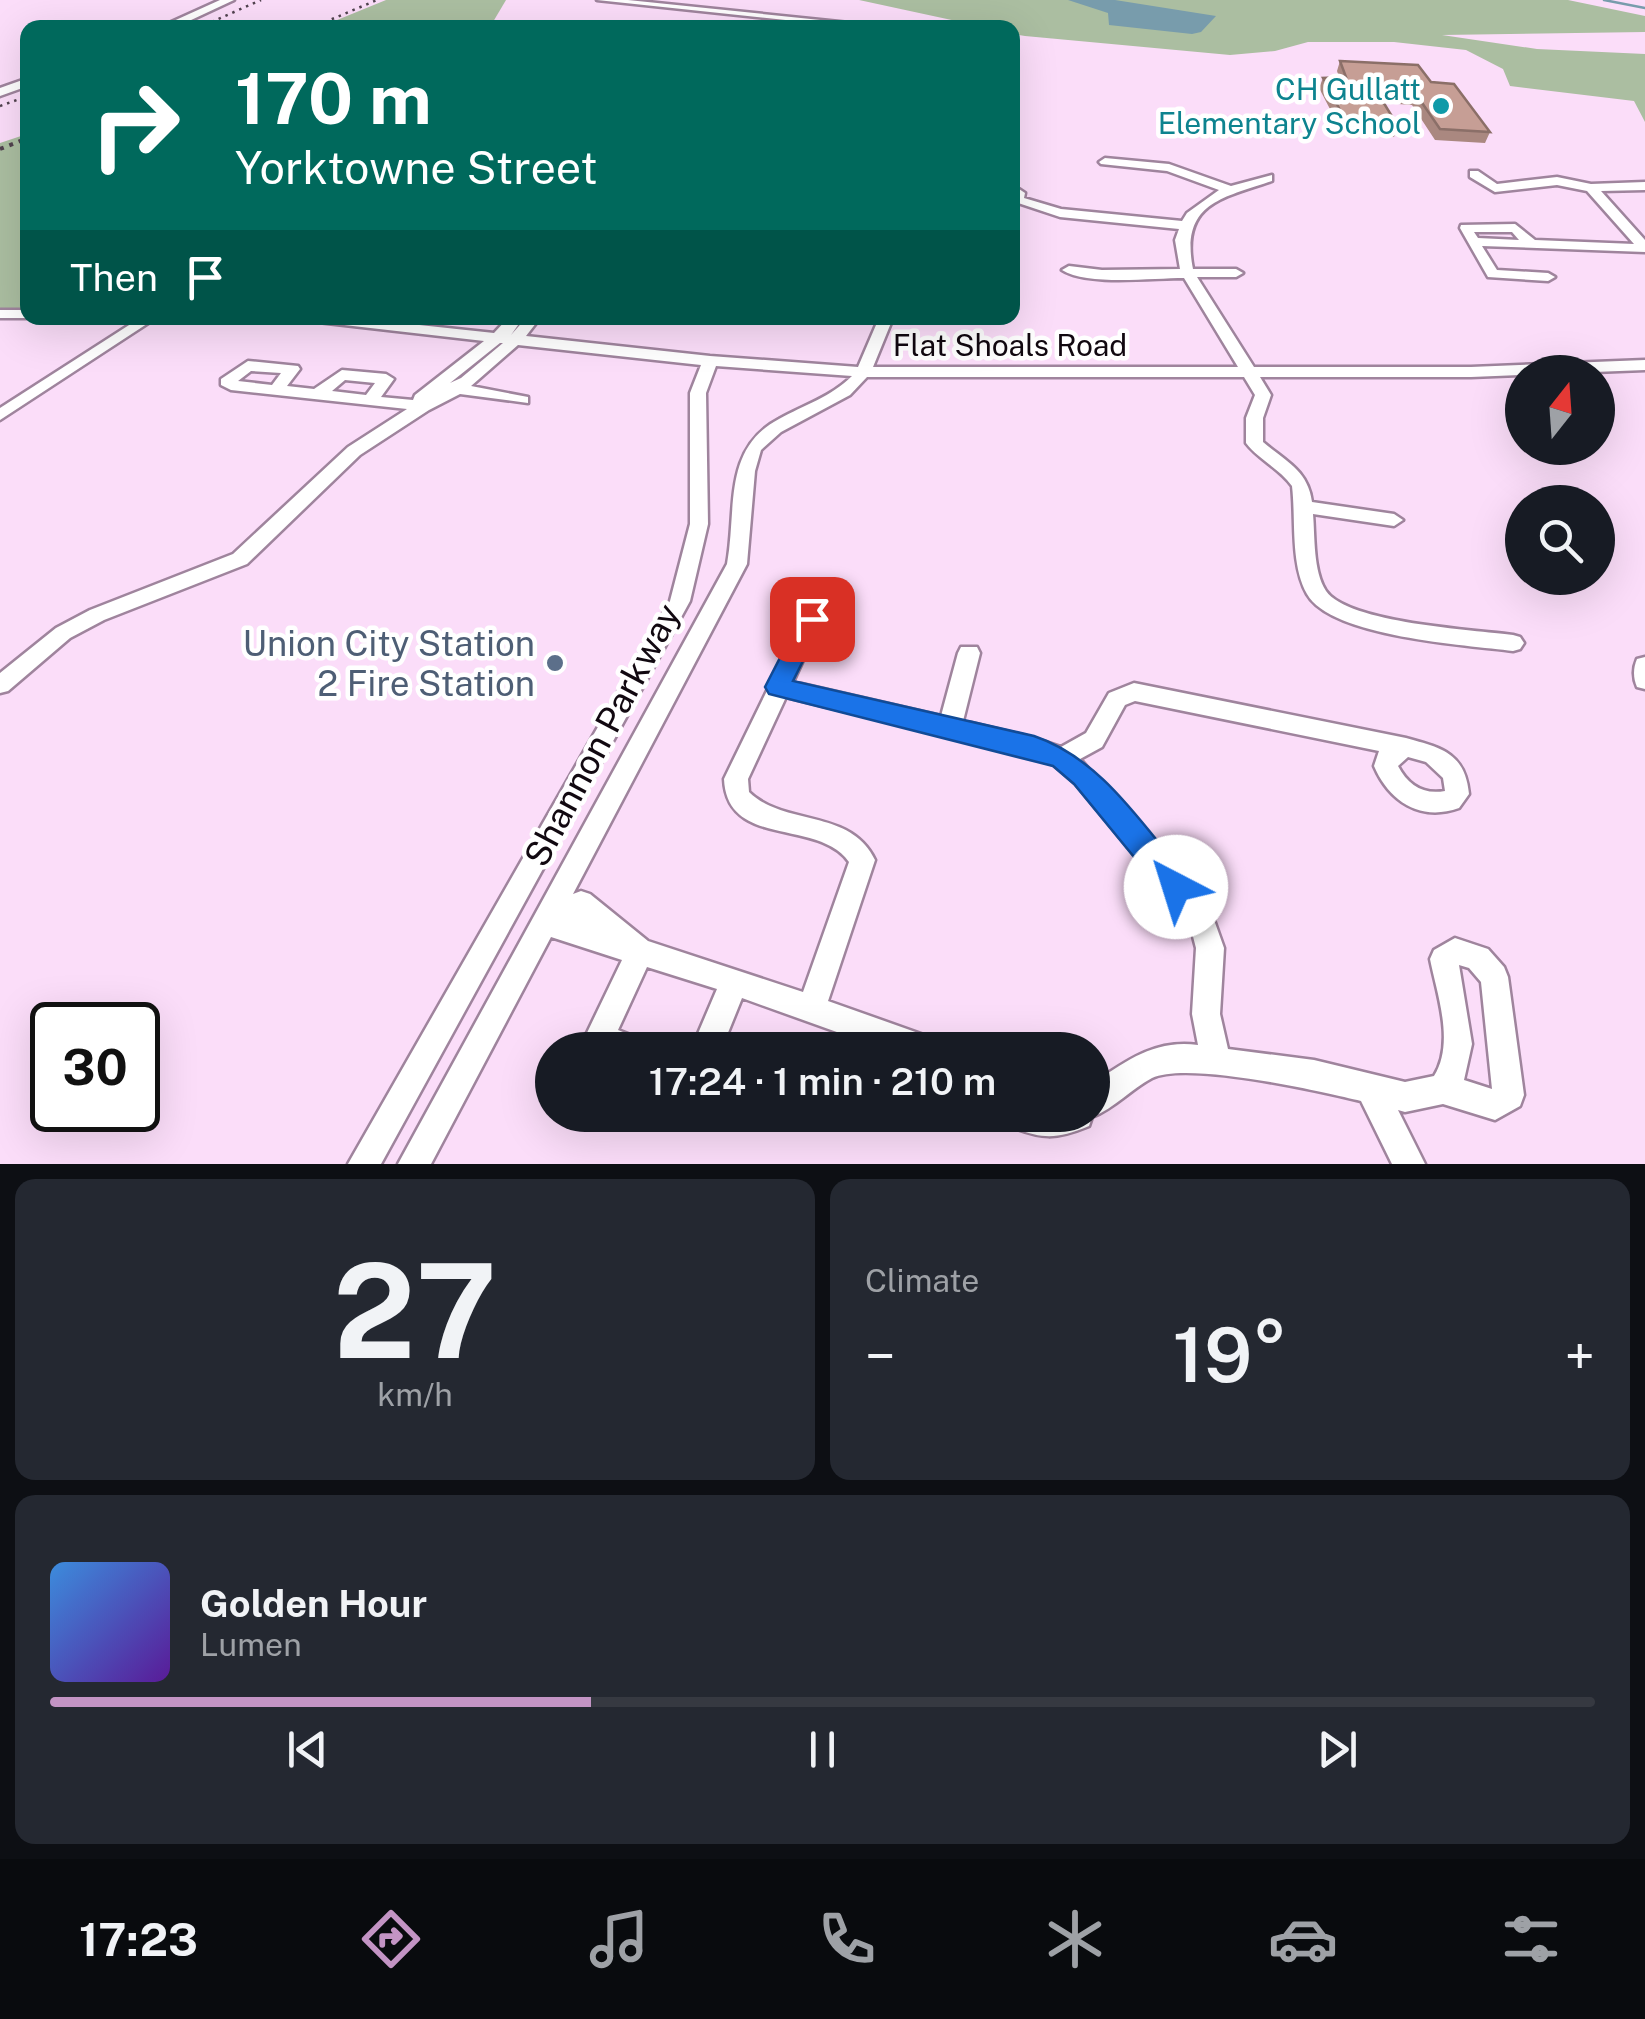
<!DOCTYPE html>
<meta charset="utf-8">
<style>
:root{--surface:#171b24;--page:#242831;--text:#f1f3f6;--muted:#9ea1a6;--line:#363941;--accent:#c394c4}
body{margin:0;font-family:"Public Sans",sans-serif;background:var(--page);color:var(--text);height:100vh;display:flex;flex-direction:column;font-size:38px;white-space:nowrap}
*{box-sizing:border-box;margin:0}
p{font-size:32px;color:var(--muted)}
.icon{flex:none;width:55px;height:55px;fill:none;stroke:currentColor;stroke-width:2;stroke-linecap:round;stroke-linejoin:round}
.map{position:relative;height:1164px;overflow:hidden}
.sheet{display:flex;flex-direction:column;gap:15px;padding:15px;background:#0d0f14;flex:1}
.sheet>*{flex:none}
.top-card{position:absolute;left:20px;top:20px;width:1000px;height:305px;border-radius:20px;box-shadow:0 10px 40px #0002;background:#00695c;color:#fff;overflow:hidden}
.needle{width:65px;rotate:17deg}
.buttons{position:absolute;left:1505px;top:355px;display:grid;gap:20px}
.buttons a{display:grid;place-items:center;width:110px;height:110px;border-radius:50%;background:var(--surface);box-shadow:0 10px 40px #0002;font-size:50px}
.speed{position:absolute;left:30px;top:1002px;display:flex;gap:20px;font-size:50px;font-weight:700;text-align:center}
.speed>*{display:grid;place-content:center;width:130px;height:130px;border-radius:50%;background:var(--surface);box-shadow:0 10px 40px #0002;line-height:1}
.speed .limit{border:5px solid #111;border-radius:15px;background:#fff;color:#111}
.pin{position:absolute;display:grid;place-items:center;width:85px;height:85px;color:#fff;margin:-42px;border-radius:20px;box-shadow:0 5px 15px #0006}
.me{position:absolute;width:110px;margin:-55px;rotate:320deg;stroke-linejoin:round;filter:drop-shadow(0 0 8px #0008)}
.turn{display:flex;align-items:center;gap:35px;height:210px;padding:0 50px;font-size:45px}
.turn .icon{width:130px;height:130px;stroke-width:2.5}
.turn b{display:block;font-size:70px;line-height:85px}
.then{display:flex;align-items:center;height:95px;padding:0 50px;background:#0003;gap:20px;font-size:38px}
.big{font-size:75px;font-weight:600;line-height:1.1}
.sheet .widget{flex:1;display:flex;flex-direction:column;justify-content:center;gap:15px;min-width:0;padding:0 35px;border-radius:20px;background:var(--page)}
.sheet .dial{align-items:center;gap:0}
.dial b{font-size:130px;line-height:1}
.song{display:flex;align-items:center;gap:30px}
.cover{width:120px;height:120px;border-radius:15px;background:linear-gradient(135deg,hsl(210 70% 55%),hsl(270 70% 35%))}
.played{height:10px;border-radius:5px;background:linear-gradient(90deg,var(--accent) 35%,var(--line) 35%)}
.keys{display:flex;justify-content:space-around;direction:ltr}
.heat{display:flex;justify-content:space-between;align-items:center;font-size:55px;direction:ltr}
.sheet .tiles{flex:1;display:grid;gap:15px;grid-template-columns:1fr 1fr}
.widget:last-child{grid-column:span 2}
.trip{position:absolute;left:535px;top:1032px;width:575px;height:100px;border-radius:50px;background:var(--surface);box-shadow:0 10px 40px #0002;font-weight:600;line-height:100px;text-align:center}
.tabs{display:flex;height:160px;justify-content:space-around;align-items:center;background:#090b0e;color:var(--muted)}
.tabs .icon{width:70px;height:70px}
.tabs .active{color:var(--accent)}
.tabs b{font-size:45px;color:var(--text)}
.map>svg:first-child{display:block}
.green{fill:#abbea1}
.water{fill:#789cac}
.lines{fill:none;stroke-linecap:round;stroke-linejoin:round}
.stream{stroke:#789cac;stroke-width:2.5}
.minor-casing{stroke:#9f849d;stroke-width:5}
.major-casing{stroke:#9f849d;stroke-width:5}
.minor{fill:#fff;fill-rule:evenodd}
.major{fill:#fff;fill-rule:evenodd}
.rail-far1{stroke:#51424f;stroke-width:2.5;stroke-dasharray:2.5 5;stroke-linecap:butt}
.rail{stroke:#51424f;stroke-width:4;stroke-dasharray:4 6;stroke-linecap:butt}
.wall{fill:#aa8880}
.building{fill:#c69e95;stroke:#8b6f68;stroke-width:2.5}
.route{fill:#1a73e8;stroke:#114b97;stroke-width:2.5}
.culture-dot{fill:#0f9aa8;stroke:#fff;stroke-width:4}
.service-dot{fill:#5c6f8a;stroke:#fff;stroke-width:4}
.labels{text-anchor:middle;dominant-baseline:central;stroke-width:9;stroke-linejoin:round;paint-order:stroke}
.far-culture-label{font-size:30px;fill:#0d838f;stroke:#fff;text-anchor:end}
.far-street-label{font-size:30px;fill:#110810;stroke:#fff}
.service-label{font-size:35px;fill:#4e5e75;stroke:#fff;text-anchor:end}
.street-label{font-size:35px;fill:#110810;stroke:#fff}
</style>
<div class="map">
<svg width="1645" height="1164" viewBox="0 0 1645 1164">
<rect width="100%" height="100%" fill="#fbddf9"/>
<g class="green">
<path d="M 386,0 L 506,0 L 490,27 L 320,27 Z"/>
<path d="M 859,0 L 1568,0 L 1645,16 L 1645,32 L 1442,35 L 1537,49 L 1645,54 L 1645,122 L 1634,101 L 1510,86 L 1503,69 L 1466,50 L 1394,42 L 1308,42 L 1275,51 L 1230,55 L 1025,36 L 1013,34 L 1012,28 L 984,27 Z"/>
<path d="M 27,134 L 27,313 L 0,313 L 0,143 Z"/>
</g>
<path class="water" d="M 1068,0 L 1115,0 L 1216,16 L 1201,32 L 1192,34 L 1109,25 L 1108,13 Z"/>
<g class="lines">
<path class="stream" d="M 1604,0 L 1645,8"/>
<defs>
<g id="minor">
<path d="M 597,0 L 628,0 L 898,28 L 861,28 Z"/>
<path d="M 1105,158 L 1169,164 L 1231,186 L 1272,175 L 1272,181 C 1221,198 1180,204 1193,269 L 1236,269 L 1243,273 L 1236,277 L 1197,277 L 1254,367 L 1471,367 L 1645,360 L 1645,370 L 1471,377 L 1260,377 L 1271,395 L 1263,418 L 1263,442 C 1285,461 1308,470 1312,502 L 1394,514 L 1403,520 L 1394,526 L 1313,514 C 1315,537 1313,571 1326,591 C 1348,623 1474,630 1513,635 L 1520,637 L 1524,643 L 1520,649 L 1513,651 C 1466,645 1331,637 1307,594 C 1290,564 1296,519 1292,486 C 1279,468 1259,460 1246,443 L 1246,418 L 1255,395 L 1244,377 L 867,377 L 850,395 L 781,432 L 761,450 L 755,471 L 747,564 L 573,894 L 581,891 L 590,894 L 648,941 L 803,992 L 849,862 C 818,818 727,849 724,779 L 802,619 L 805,614 L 819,614 L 822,619 L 793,682 L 941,716 L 958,653 L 961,647 L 977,647 L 980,653 L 963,721 L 1034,738 L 1061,747 L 1086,733 L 1109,693 L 1134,683 L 1406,738 C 1442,748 1465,753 1469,794 L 1459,808 C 1420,822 1389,801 1374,766 L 1379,751 L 1135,701 L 1125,705 L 1102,747 L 1080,759 L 1209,906 L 1224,948 L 1220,1014 L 1228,1049 L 1314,1060 L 1405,1082 L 1434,1076 C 1455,1043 1437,994 1430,959 L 1434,950 L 1455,938 L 1488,949 L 1504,967 L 1508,977 L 1524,1095 L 1520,1106 L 1495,1120 L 1443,1104 L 1405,1112 L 1398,1110 L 1425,1164 L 1392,1164 L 1361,1101 C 1319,1091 1187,1061 1152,1078 C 1131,1089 1115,1108 1092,1117 L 1089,1126 C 1055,1140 1042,1139 1009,1126 L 1005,1115 L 1092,1115 L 1092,1084 C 1126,1061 1155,1039 1198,1045 L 1192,1014 L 1196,948 L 1189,921 L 1075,783 L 1054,765 L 1031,756 L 786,697 L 748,779 L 749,792 C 785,827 850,808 875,860 L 828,1001 L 938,1040 L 943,1050 L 887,1050 L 742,998 L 721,1050 L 691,1050 L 717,989 L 647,967 L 618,1030 L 643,1040 L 648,1050 L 596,1050 L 590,1047 L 585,1037 L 622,960 L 551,937 L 431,1164 L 398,1164 L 727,564 C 737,510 722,449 779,419 C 804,405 831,397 852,376 L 716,366 L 706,393 L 708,524 L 690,601 L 381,1164 L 348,1164 L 670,601 L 690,524 L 690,393 L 701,365 L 518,345 L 471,386 L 528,397 L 528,403 L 460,394 L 429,410 L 360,455 L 247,564 L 104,620 L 70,638 L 8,691 L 0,693 L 0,673 L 56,628 L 90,610 L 233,554 L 348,447 L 407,409 L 231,390 L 221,385 L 221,379 L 248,361 L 298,366 L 300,369 L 287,386 L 314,389 L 342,370 L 386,374 L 394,379 L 381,397 L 413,400 L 415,395 L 484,341 L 318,322 L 311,318 L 354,318 L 494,333 L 508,318 L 523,318 L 511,335 L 526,318 L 540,318 L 526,336 L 710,356 L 858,367 L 879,318 L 893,318 L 873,367 L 1238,367 L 1184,278 C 1152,278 1087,286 1062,270 L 1069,266 L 1102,270 L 1180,269 L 1175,240 L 1179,229 L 1060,217 L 1012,201 L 1013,193 L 1019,189 L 1025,193 L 1024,198 L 1061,209 L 1182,221 L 1187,213 L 1219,190 L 1167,171 L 1101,164 L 1099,162 ZM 500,343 L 503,343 L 461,378 L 450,383 ZM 251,371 L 281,373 L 272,385 L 238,381 ZM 345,380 L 375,383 L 366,395 L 332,391 ZM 1408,757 L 1426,762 L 1443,778 L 1445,791 C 1423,795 1408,785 1398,766 ZM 1459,965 L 1469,968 L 1481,982 L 1492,1089 L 1464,1080 L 1472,1044 Z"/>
<path d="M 1470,171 L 1478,171 L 1497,184 L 1557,177 L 1591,184 L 1645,182 L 1645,190 L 1601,191 L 1645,240 L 1645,252 L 1482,246 L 1497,270 L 1548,273 L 1555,277 L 1548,281 L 1488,277 L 1460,228 L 1461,225 L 1515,224 L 1535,240 L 1634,244 L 1587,191 L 1557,185 L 1495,192 L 1470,177 ZM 1474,232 L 1512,232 L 1519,240 L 1478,238 Z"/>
<path d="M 0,310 L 28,310 L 28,318 L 32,318 L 0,318 Z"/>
<path d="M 140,318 L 156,318 L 0,420 L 0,408 Z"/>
<path d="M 1645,657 L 1645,689 L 1637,687 C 1633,678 1633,668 1637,659 Z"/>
</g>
<g id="major">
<path d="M 220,0 L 234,0 L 174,28 L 158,28 Z"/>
<path d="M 28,78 L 28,86 L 0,96 L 0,88 Z"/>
</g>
</defs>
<use href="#minor" class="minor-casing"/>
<use href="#major" class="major-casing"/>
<use href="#minor" class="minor"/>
<use href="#major" class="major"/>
<g class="rail-far1">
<path d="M 198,28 L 261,0"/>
<path d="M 311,28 L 377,0"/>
<path d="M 0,106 L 28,96"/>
</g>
<path class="rail" d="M 0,149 L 28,138"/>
</g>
<path class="wall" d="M 1340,61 L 1431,82 L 1490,132 L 1485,143 L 1435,140 L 1412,105 L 1384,103 L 1398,126 L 1394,137 L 1343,134 L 1319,88 L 1323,78 L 1339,77 L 1337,71 Z"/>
<path class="building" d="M 1340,61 L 1418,65 L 1431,82 L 1454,84 L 1490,132 L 1440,129 L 1416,94 L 1377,92 L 1398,126 L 1347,123 L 1323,78 L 1346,77 Z"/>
<path class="route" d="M 812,610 L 824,619 L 793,681 L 1034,736 C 1102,759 1142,825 1187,877 L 1191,887 L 1187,896 L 1176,900 L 1166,896 L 1074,784 L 1053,766 L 769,694 L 765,687 L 803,613 Z"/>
<circle class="culture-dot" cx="1441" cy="106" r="10"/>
<circle class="service-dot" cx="555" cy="663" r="10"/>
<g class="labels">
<g class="far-culture-label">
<text x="1421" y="89">CH Gullatt<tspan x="1421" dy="34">Elementary School</tspan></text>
</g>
<g class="far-street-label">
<text x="1010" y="345">Flat Shoals Road</text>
</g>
<g class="service-label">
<text x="535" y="643">Union City Station<tspan x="535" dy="40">2 Fire Station</tspan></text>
</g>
<g class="street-label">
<text transform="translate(602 735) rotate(-62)">Shannon Parkway</text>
</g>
</g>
</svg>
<div class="buttons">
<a><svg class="needle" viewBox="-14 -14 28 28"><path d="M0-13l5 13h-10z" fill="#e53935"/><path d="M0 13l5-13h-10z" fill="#9ea1a6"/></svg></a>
<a><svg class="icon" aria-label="search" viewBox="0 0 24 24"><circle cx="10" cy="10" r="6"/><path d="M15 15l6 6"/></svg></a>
</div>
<div class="speed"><div class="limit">30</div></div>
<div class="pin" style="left:812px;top:619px;background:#d93025"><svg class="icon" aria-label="arrive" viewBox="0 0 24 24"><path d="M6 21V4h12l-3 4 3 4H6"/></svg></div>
<svg class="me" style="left:1176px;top:887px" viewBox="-20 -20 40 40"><circle r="19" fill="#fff"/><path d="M0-13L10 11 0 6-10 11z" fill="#1a73e8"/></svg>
<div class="trip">17:24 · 1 min · 210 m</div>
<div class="top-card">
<div class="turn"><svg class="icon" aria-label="right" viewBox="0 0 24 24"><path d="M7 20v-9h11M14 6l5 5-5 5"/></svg><div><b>170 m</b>Yorktowne Street</div></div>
<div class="then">Then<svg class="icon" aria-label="arrive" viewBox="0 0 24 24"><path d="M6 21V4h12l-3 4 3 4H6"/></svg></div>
</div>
</div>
<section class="sheet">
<div class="tiles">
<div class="widget dial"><b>27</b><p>km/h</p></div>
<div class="widget"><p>Climate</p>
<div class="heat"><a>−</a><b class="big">19°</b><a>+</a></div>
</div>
<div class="widget">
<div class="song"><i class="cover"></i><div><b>Golden Hour</b><p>Lumen</p></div></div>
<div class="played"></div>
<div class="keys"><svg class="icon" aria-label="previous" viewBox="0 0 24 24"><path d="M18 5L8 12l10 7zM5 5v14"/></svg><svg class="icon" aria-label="pause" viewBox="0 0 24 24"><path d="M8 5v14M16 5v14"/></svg><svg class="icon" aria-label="next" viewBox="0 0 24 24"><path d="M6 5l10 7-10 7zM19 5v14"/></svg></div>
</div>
</div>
</section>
<nav class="tabs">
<b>17:23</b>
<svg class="icon active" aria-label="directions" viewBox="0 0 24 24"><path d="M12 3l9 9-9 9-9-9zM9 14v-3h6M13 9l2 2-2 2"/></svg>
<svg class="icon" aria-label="music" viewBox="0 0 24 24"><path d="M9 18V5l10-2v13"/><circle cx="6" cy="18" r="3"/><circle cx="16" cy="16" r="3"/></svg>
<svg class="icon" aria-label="phone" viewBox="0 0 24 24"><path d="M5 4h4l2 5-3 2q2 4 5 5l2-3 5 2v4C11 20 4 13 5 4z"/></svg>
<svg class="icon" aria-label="climate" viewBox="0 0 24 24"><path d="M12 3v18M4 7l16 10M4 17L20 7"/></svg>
<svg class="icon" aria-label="car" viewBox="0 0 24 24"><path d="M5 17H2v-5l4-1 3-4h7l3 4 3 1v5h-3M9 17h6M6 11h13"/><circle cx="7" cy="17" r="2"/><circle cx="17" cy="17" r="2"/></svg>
<svg class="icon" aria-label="filters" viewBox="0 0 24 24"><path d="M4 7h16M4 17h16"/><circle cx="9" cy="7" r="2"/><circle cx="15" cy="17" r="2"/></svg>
</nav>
